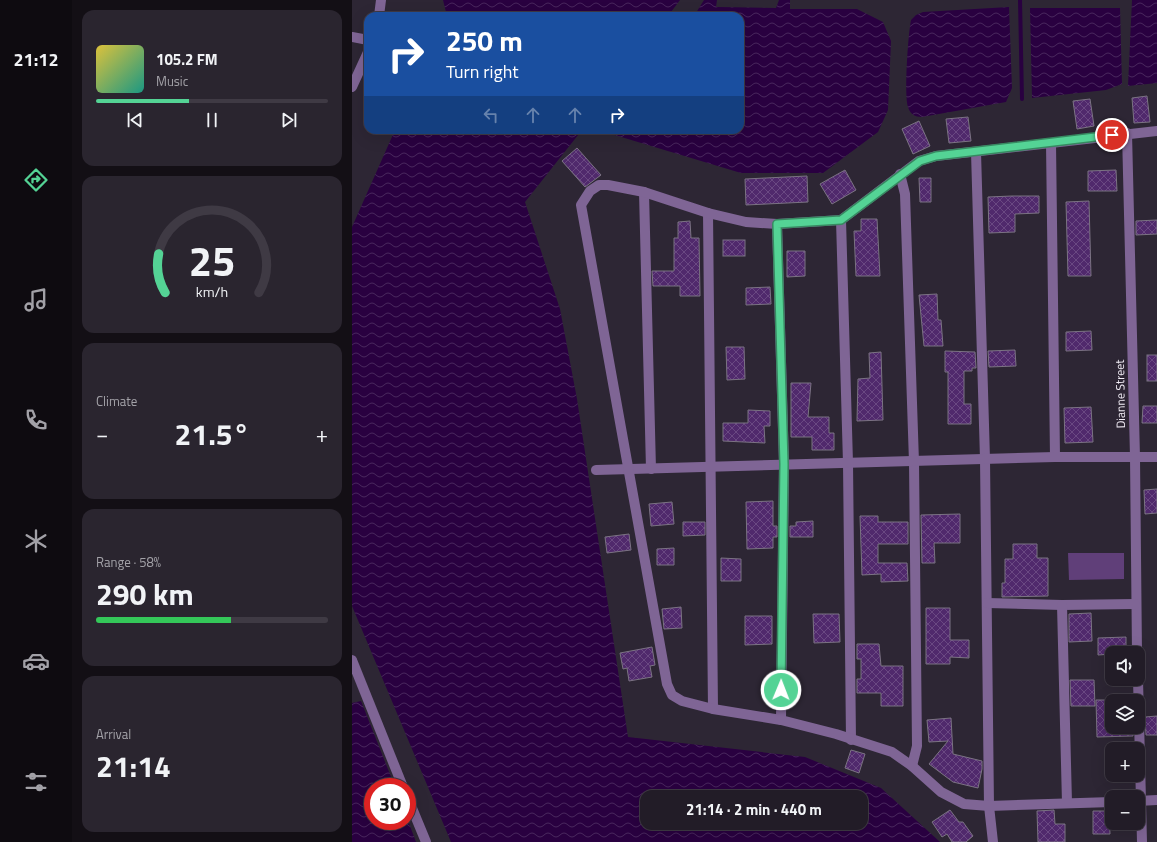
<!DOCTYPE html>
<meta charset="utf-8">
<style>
:root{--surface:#221c27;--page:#2a252f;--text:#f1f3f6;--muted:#a2a1a7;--line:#3f3a44;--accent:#54d395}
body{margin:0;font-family:"Titillium Web",sans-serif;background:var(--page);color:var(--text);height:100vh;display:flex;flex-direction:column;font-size:15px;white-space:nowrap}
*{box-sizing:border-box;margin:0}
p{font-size:13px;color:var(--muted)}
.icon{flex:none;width:22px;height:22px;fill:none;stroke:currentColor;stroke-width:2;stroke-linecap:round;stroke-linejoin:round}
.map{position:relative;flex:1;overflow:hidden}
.details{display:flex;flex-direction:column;gap:10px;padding:10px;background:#130f15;width:280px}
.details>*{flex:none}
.guide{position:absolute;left:12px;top:12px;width:380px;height:122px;border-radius:12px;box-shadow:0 4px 16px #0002,0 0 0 1px var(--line);background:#1a4fa0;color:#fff;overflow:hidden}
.tools{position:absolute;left:753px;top:646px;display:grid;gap:8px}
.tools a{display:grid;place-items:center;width:40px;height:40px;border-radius:8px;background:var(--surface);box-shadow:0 4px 16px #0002,0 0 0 1px var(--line);font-size:20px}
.speed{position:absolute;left:12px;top:778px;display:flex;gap:8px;font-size:20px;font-weight:700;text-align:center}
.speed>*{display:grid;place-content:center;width:52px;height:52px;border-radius:50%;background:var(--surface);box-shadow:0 4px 16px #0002,0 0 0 1px var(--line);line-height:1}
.speed .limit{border:6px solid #d22;background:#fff;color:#111}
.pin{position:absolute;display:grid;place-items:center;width:34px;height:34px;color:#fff;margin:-17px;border:2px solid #fff;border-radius:50%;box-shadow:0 1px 4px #0007}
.me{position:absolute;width:44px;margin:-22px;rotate:1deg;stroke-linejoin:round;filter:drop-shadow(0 0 3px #0008)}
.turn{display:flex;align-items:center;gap:14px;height:84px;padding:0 16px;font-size:18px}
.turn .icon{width:52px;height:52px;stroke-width:2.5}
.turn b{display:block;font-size:28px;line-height:34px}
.lanes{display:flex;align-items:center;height:38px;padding:0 16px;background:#0003;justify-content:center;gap:20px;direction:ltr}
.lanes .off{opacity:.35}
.big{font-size:30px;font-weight:700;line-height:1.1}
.details .card{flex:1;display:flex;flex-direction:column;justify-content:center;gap:6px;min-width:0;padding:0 14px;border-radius:12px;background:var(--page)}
.details .dial{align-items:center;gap:0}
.dial svg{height:104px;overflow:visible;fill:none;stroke:var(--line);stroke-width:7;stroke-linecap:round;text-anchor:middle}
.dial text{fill:var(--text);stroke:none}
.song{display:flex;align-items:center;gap:12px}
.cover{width:48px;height:48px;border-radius:6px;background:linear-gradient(135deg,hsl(50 70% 55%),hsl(170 70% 35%))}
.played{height:4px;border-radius:2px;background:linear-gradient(90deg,var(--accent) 40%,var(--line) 40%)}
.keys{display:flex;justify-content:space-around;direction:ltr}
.heat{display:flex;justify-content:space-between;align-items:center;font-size:22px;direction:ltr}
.charge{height:6px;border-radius:3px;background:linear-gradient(90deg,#34c759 58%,var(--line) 0)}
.trip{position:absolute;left:288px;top:790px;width:228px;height:40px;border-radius:12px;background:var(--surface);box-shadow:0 4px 16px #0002,0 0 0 1px var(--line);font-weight:700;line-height:40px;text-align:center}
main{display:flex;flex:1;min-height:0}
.tabs{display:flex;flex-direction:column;width:72px;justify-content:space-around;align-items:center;background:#0e0b10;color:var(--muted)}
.tabs .icon{width:28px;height:28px}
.tabs .active{color:var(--accent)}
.tabs b{font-size:18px;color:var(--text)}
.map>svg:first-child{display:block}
.grass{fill:#603f79}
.water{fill:url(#water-waves);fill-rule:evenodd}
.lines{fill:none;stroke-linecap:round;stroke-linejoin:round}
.stream{stroke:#290040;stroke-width:4}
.building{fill:url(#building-cross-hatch);stroke:#7b7383}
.street{stroke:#7f6595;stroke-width:10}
.route-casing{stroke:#378961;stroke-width:10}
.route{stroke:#54d395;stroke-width:7}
.labels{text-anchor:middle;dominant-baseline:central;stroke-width:4;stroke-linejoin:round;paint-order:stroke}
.street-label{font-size:12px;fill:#f3eef7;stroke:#2d2634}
</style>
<main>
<nav class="tabs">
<b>21:12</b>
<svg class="icon active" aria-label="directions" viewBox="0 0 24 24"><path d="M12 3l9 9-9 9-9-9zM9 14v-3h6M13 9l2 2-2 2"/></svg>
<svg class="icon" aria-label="music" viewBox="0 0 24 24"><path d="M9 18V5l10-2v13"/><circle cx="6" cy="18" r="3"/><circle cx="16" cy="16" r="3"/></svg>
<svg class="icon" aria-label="phone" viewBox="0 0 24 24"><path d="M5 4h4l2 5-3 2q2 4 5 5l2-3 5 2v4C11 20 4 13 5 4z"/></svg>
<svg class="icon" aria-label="climate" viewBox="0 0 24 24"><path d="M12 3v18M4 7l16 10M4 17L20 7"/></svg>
<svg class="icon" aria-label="car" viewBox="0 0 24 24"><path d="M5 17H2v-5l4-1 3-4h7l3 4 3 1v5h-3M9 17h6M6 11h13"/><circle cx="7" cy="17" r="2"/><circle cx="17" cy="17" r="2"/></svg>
<svg class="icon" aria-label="filters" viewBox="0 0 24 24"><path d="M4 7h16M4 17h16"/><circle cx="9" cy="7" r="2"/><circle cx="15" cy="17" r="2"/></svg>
</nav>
<section class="details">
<div class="card">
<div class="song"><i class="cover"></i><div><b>105.2 FM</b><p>Music</p></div></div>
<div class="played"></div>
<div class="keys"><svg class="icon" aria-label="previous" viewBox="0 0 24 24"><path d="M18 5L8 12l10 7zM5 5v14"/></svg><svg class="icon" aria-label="pause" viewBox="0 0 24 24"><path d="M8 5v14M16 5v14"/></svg><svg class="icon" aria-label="next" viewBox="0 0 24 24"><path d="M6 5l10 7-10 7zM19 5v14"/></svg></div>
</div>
<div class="card dial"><svg viewBox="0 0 100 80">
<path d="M14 69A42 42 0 1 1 86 69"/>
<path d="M14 69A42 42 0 0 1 9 39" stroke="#54d395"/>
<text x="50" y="56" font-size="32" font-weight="700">25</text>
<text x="50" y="72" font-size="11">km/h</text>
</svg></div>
<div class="card"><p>Climate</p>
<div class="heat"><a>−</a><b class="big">21.5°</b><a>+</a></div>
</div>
<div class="card"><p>Range · 58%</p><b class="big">290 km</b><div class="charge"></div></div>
<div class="card"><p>Arrival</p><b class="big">21:14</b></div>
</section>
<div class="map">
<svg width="805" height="842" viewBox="0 0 805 842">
<defs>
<pattern id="water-waves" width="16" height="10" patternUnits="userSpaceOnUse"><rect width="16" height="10" fill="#290040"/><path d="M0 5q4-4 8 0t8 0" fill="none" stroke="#48265c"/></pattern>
<pattern id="building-cross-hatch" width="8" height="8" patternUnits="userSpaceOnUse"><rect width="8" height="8" fill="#50296c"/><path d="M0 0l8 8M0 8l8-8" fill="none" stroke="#6a4882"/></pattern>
</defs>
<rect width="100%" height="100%" fill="#2d2634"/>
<path class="grass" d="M 716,553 L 772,553 L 772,579 L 717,580 Z"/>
<g class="water">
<path d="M 91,0 L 328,0 L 316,16 L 93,16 L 94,12 Z"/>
<path d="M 352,0 L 365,0 L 364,7 L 424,8 L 427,0 L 438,0 L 438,9 L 505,9 L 531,22 L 539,41 L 536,110 L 526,132 L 471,173 L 389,173 L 246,130 L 388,130 L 388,16 L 342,16 Z"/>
<path d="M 780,0 L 805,0 L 805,83 L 776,86 Z"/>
<path d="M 657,7 L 660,88 L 654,102 L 570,117 C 563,117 558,114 556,107 C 552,94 556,35 559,20 L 564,15 L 571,12 Z"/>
<path d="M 678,8 L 768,8 L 770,84 L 754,90 L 680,98 Z"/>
<path d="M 43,130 L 230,130 L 173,202 L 208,309 L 225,399 L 276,737 L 453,757 L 529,788 L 588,842 L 99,842 L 0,606 L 0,227 ZM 295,797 L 509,797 L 509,823 L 295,823 Z"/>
<path d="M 9,701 L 43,787 L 21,787 L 21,821 L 55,821 L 55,818 L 64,842 L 0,842 L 0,703 Z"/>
</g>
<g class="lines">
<path class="stream" d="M 668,0 L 670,99"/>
</g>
<g class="building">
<path d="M 795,96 L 798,122 L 782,123 L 780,98 Z"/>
<path d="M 738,99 L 742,126 L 725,129 L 721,101 Z"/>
<path d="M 616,117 L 619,141 L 597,143 L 594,119 Z"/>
<path d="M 567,121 L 578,146 L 561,154 L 550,129 Z"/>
<path d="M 225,148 L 249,175 L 233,187 L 210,161 Z"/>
<path d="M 493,170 L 504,190 L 480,204 L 468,184 Z"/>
<path d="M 764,170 L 765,191 L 736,191 L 736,171 Z"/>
<path d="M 455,176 L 456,202 L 394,205 L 393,179 Z"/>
<path d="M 567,178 L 579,178 L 579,202 L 568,202 Z"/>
<path d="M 660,196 L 687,196 L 687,213 L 663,214 L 663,232 L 637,233 L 636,197 Z"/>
<path d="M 737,201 L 739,276 L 716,276 L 714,202 Z"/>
<path d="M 509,219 L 525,219 L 528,276 L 504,276 L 502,231 L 509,231 Z"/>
<path d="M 805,220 L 805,234 L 784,235 L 784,221 Z"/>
<path d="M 338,221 L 339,238 L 347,238 L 348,296 L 328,296 L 328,286 L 301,286 L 300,271 L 322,271 L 322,238 L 326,238 L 326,222 Z"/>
<rect x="371" y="240" width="22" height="16"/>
<path d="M 435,251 L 453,251 L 453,276 L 435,277 Z"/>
<path d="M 418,287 L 419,304 L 394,305 L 394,288 Z"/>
<path d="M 585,294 L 586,320 L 589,320 L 591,346 L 572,346 L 567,295 Z"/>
<path d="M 739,331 L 740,350 L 714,351 L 714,332 Z"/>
<path d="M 374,347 L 392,347 L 393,379 L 375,380 Z"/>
<path d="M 663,350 L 664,366 L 637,367 L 636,351 Z"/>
<path d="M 593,351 L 623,352 L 624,368 L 620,368 L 620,371 L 612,371 L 612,404 L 619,404 L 619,424 L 596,424 L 596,372 L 593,372 Z"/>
<path d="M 529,352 L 531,420 L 505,421 L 506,379 L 518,378 L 517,353 Z"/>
<rect x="795" y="355" width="10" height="26"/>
<path d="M 439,383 L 459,383 L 456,417 L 477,417 L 477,433 L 482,433 L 482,450 L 460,450 L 460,437 L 439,437 Z"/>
<path d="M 791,406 L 805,406 L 805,423 L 790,423 Z"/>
<path d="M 739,407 L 741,442 L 713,443 L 712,408 Z"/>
<path d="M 396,410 L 418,411 L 418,426 L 412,426 L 413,443 L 371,441 L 371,423 L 396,423 Z"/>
<path d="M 805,489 L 805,513 L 793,514 L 792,490 Z"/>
<path d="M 421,501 L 421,526 L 425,526 L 425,537 L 421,537 L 421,548 L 395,549 L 394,502 Z"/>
<path d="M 320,502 L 322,524 L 299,526 L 297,504 Z"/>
<path d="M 608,514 L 608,543 L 582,543 L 583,563 L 570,563 L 569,515 Z"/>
<path d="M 508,516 L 526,516 L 526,522 L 556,522 L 556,544 L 526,544 L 526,563 L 555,563 L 556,581 L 529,582 L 529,574 L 510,575 Z"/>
<path d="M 461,521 L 461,537 L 438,537 L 438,526 L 444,526 L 444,522 Z"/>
<path d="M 331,522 L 353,522 L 353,535 L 331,536 Z"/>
<path d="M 277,534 L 279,550 L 255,553 L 253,537 Z"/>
<path d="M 661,544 L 685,544 L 685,558 L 696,558 L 696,596 L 650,597 L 650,583 L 653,583 L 653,559 L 661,559 Z"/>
<path d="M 322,548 L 322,565 L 305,565 L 305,549 Z"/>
<path d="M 369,558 L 389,559 L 389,581 L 369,581 Z"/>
<path d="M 329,607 L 330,628 L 312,629 L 310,609 Z"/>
<path d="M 574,608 L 598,608 L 598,640 L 617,640 L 617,658 L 598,657 L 598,664 L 574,664 Z"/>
<path d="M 739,613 L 740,641 L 717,642 L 717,614 Z"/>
<path d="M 461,614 L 487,614 L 488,642 L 462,643 Z"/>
<path d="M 393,616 L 420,616 L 420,644 L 393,645 Z"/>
<path d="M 774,637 L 774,653 L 746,655 L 746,638 Z"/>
<path d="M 505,644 L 527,644 L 529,666 L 551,666 L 551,706 L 529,706 L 529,693 L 505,693 L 505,679 L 509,679 L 509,659 L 505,659 Z"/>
<path d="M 300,647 L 303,665 L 298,666 L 300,677 L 277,681 L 275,668 L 271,669 L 268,653 Z"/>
<path d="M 718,680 L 742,680 L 743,706 L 719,706 Z"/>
<path d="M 744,700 L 760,700 L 760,727 L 781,727 L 781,736 L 745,737 Z"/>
<path d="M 805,716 L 805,735 L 794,735 L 793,717 Z"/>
<path d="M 599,718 L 601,754 L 630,761 L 630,769 L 626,788 L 601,782 L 577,764 L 596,741 L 577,742 L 575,720 Z"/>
<path d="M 499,750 L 513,754 L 507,773 L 493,768 Z"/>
<path d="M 598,810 L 607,822 L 611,822 L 621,836 L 614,842 L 600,842 L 595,834 L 590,837 L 580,822 Z"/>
<path d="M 702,810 L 703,824 L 713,824 L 713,842 L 686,842 L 685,811 Z"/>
<path d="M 741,811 L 757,811 L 758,834 L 741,834 Z"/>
</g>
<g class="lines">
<g class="street">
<path d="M 27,16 L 29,0"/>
<path d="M 0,37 L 16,40"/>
<path d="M 0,87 L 16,52"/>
<path d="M 775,133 L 783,457 L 785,653"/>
<path d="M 699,143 L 703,457"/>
<path d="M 624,152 L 633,459 L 637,806 L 641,842"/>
<path d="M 548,174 L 553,194 L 562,462 L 565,746 L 560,766"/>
<path d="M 292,192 L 299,469"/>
<path d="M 356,213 L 361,709"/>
<path d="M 489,220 L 496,463 L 499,740"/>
<path d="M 425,224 L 432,464 L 429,720"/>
<path d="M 244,470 L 703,457 L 805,457"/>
<path d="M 635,603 L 710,605 L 783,604"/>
<path d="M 710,605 L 715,803"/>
<path d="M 0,660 L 51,787"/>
<path d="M 786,679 L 790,842"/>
<path d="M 55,796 L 74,842"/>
<path d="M 786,801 L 805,800"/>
<path d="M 760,802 L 637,806 L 612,804 L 589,792 L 560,766 L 540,752 L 484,734 L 429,720 L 361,709 L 330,701 L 320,695 L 315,684 L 229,205 L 238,191 L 247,185 L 256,185 L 292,192 L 356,213 L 394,222 L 425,224 L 489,220 L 567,161 L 584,156 L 805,131"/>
</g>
</g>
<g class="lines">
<defs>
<path id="route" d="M 429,690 L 432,464 L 425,224 L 489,220 L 568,161 L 584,156 L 760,135"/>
</defs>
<use href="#route" class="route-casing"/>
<use href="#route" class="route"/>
</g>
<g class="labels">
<g class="street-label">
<text transform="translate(768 394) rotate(-91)">Dianne Street</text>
</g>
</g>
</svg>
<div class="tools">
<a><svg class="icon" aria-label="sound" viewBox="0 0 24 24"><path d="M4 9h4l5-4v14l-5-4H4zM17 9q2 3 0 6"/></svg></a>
<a><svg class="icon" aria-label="layers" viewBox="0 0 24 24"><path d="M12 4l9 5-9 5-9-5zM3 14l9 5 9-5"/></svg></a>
<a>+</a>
<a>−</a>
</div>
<div class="speed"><div class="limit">30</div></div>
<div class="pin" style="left:760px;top:135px;background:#d93025"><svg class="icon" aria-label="arrive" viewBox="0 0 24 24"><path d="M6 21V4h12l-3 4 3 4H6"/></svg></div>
<svg class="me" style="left:429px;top:690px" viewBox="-20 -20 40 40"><circle r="17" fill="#54d395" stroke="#fff" stroke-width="3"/><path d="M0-11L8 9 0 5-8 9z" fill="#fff"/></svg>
<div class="trip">21:14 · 2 min · 440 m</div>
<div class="guide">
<div class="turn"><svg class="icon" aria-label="right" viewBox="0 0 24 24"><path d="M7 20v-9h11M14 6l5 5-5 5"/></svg><div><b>250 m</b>Turn right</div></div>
<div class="lanes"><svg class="icon off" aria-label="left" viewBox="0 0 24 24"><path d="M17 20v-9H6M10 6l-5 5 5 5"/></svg><svg class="icon off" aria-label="ahead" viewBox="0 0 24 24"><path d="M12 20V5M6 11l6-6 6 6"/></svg><svg class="icon off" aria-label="ahead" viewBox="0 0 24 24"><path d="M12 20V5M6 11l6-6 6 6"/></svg><svg class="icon" aria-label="right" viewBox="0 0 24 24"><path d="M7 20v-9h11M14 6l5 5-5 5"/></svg></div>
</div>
</div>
</main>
